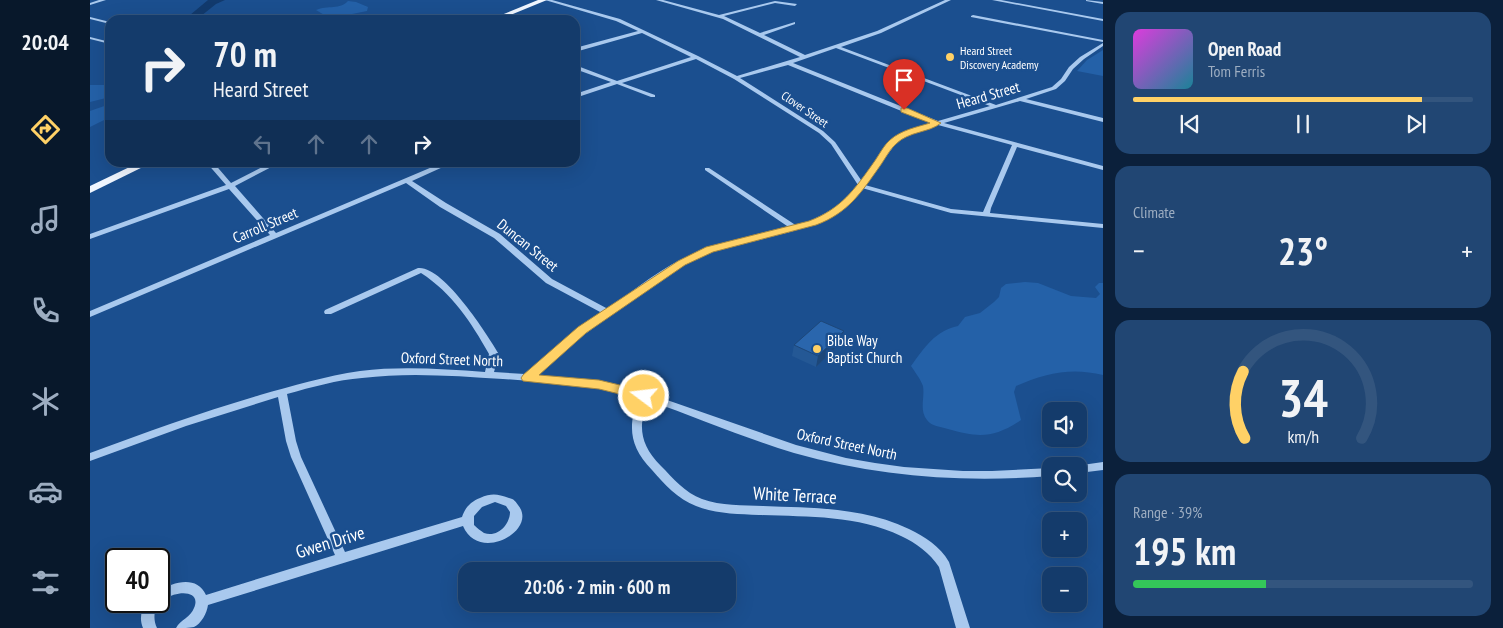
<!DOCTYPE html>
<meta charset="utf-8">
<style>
:root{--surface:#143b6b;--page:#214673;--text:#f1f3f6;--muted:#9dadc1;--line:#33557e;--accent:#ffd166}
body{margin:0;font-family:"PT Sans Narrow",sans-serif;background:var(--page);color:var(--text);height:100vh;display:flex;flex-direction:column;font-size:19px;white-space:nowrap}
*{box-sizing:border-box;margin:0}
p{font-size:16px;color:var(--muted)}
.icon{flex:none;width:28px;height:28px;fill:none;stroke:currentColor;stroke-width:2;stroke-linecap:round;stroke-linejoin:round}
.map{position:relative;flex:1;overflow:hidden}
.panel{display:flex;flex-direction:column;gap:12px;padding:12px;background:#0b203b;width:400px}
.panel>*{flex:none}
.guide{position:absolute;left:15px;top:15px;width:475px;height:152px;border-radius:15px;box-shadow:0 5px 20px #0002,0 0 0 1px var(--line);background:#143b6b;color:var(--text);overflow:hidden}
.fabs{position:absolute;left:952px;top:402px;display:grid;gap:10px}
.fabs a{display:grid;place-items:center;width:45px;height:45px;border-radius:10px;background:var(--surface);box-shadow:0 5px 20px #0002,0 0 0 1px var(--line);font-size:25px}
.speed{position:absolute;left:15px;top:548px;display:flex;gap:10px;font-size:25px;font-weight:700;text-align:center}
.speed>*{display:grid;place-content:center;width:65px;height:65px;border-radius:50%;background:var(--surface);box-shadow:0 5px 20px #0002,0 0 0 1px var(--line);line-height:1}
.speed .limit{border:2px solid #111;border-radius:8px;background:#fff;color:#111}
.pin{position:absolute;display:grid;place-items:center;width:42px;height:42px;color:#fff;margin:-51px -21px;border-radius:50% 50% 50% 0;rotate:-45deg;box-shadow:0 0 5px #0007}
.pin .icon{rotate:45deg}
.me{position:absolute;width:55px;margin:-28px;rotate:285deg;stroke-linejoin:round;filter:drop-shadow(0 0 4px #0008)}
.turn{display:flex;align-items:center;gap:18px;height:105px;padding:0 25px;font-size:22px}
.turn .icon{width:65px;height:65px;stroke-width:2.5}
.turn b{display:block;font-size:35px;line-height:42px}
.lanes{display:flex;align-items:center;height:48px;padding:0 25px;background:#0003;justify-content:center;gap:25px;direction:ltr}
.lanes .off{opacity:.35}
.big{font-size:38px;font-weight:600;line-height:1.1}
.panel .widget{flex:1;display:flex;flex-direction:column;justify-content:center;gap:8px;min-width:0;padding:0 18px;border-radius:15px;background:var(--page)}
.panel .dial{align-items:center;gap:0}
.dial svg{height:130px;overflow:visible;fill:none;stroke:var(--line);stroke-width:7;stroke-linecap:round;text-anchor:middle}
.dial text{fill:var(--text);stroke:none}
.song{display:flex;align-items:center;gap:15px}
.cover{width:60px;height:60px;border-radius:8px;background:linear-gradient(135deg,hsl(300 70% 55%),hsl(190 70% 35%))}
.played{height:5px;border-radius:2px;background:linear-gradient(90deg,var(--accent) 85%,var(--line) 85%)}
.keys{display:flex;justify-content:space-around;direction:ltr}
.heat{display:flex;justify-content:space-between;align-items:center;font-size:28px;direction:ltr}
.charge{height:8px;border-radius:4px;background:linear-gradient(90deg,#34c759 39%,var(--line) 0)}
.trip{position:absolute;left:368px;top:562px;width:278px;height:50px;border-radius:15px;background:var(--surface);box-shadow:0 5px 20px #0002,0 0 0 1px var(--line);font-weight:600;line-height:50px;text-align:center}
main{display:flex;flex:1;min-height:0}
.menu{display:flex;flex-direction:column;width:90px;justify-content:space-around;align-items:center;background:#08182b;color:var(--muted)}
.menu .icon{width:35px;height:35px}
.menu .active{color:var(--accent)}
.menu b{font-size:22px;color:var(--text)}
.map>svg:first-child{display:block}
.green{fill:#2461a8}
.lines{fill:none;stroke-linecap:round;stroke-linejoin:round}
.river{fill:#123a6d;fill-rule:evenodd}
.minor{fill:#a9c9ee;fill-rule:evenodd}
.major{fill:#f0f6ff;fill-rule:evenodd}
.wall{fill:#245895}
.shaded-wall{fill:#1d4779}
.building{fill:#2a66ad;stroke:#1d4779}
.route{fill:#ffd166;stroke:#a68842}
.poi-dot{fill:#ffd166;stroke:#1b4f8f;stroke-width:2}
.labels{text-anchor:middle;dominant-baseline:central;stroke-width:5;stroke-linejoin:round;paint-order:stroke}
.far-poi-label{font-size:12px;fill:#fff;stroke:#1b4f8f;text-anchor:start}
.far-street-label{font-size:12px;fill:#fff;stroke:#1b4f8f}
.street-label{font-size:15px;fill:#fff;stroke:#1b4f8f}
.poi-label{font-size:15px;fill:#fff;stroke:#1b4f8f;text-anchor:start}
.near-street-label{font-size:18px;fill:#fff;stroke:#1b4f8f}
</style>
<main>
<nav class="menu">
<b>20:04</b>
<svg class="icon active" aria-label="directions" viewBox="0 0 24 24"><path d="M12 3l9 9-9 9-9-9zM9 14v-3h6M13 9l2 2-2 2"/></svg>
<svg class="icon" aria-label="music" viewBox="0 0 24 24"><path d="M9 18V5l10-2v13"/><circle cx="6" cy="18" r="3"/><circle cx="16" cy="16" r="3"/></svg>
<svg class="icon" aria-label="phone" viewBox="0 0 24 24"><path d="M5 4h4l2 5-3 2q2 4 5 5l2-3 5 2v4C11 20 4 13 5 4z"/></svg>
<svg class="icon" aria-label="climate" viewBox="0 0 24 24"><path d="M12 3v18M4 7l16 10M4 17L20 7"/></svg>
<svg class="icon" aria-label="car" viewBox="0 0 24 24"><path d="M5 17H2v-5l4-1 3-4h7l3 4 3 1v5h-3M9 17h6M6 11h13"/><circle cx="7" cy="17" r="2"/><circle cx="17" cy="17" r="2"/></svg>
<svg class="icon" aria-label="filters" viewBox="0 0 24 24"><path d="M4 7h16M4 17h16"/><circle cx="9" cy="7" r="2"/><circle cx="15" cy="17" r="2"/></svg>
</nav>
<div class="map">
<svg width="1013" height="628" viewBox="0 0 1013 628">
<rect width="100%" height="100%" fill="#1b4f8f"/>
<g class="green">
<path d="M 258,1 L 266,2 L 278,7 L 277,11 L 262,14 L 256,20 L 225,20 L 236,16 L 226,10 C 238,5 250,10 258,1 Z"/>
<path d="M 1013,50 L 1013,76 L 987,71 L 997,60 Z"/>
<path d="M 0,85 L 20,85 L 20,97 L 0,102 Z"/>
<path d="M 20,104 L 20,117 L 0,127 L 0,111 Z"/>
<path d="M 935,282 L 948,283 L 981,296 L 1006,298 L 1010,294 L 1005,287 L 1009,283 L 1013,283 L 1013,375 C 982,367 955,373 926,386 L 924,392 L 931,420 C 904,438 889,438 858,429 C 851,427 841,426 837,420 C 829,410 835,398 833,386 C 831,380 825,372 821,366 C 834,348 846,330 868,326 L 875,317 L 890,313 L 904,302 L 909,297 L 911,288 L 916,284 Z"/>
</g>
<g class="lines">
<path class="river" d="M 118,0 L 135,0 L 126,4 L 106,20 L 94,20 Z"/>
<g class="minor">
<path d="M 9,0 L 16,0 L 0,5 L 0,3 Z"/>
<path d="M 455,0 L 462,0 L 530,19 L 608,56 L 647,76 L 710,57 L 633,19 L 566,0 L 573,0 L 629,15 L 685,1 L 707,4 L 705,6 L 685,3 L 634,16 L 670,33 L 705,22 L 705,24 L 674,35 L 715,55 L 787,31 L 855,0 L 861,0 L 791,33 L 751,47 L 906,105 L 962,87 L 971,79 L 979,67 L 990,57 L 1013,43 L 1013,46 L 994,59 L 983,69 L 975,81 L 966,89 L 936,99 L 1013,118 L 1013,122 L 930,101 L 854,123 L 1013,166 L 1013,170 L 927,147 L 901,208 L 900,213 L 1013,224 L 1013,228 L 861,213 L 772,188 C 731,242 664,231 608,257 C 585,268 565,284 544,298 C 510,322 477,347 446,375 L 501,381 L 554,392 L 706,445 L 756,458 L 785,463 L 814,467 L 873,471 L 902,471 L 961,468 L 961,476 C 874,483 789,477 704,453 C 654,438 606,417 557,400 C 548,427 550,445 571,466 C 583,478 595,493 612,499 C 631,506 653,505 673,506 C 722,508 773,507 819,529 C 835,537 850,546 859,562 L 880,628 L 866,628 L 849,567 C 840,553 826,543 811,536 C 767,515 717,517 669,515 C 648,514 626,514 606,506 C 588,499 574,484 562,470 C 539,446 538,427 548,397 C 504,386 458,382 413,379 C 366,376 319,372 272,378 C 247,380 222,387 197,394 L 206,441 L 211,457 L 255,552 L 372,517 C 375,508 380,502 390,498 C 402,493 407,494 419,498 C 424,499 425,501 428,505 C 449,530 389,564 373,526 L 118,605 C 117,613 111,624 104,627 C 100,628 92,628 86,628 C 90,620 101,617 104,608 C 116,581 51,593 67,628 L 53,628 C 49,618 51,611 57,601 L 69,601 L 69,591 C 83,582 107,575 116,595 L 245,555 L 201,457 L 196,441 L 188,397 L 96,426 L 0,461 L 0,453 C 56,432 112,412 170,395 C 202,386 236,376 270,371 C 311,366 353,369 395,372 L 399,354 C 381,322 362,293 331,273 L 241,314 L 235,314 L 234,312 L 235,310 L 328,268 C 353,265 397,334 409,354 L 404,372 L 435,374 L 472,343 L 512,313 L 456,283 L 404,238 L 350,207 L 316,183 L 0,317 L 0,311 L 180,235 L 139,189 L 0,239 L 0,234 L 136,185 L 116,162 L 123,162 L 141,183 L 182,162 L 191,162 L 145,186 L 186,233 L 354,162 L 364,162 L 322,181 L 356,203 L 410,234 L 462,279 L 518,309 C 546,289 574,265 606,253 C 636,240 669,236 700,228 L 615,170 L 615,168 L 619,168 L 707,226 C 733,216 751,207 768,185 L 741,144 L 729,133 L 644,79 L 606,59 L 532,83 L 565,95 L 565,97 L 561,97 L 527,84 L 485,98 L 485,94 L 521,82 L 485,69 L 485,65 L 527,81 L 601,57 L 552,33 L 485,52 L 485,48 L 548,31 L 526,21 ZM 746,48 L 900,106 L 848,121 L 703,63 ZM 698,65 L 841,123 L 825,128 L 805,137 L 771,180 L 745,142 L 733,131 L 650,78 ZM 848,125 L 922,145 L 893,212 L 861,209 L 775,185 L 809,139 L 829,130 ZM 405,502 L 416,506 L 420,512 C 420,524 408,538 394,533 C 391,531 387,528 384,525 L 384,516 L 392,507 Z"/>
<path d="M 902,0 L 911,0 L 1013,19 L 1013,21 Z"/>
<path d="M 996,0 L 1013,2 L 1013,4 L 996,1 Z"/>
<path d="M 328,15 L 330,15 L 330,17 L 322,20 L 316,20 Z"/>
<path d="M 883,15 L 1013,40 L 1013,42 L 881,17 L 881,16 Z"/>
<path d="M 0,17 L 20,22 L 20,24 L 0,19 Z"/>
<path d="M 0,37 L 20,42 L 20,44 L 0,39 Z"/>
<path d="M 1013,462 L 1013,470 L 989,473 L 989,466 L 985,466 Z"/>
</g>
<g class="major">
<path d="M 448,0 L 457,0 L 408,20 L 399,20 Z"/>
<path d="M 50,162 L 63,162 L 0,193 L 0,186 Z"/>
</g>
</g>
<path class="wall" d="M 754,331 L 752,342 L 726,367 L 702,356 L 704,345 Z"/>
<path class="shaded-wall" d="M 754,331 L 752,342 L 726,367 L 728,356 Z"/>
<path class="building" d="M 731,321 L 754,331 L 728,356 L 704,345 Z"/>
<path class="route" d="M 811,108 L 817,108 L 851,123 C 839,133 819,131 806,144 C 800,149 795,159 790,166 C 771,193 758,213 726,225 L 623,252 L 595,265 L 496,333 L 449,375 L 509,380 L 559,392 L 561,396 L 559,399 L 554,400 L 509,389 L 433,381 L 431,378 L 433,375 L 488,327 L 588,261 L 616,247 L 719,221 C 751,209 765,189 784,162 C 789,155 794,145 800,140 C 811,130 827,127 840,123 L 811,112 Z"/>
<g class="poi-dot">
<circle cx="860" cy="57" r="5"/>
<circle cx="727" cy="349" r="5"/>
</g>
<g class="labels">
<g class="far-poi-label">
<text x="870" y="50">Heard Street<tspan x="870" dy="14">Discovery Academy</tspan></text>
</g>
<g class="far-street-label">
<text transform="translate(715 109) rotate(34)">Clover Street</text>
</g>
<g class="street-label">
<text transform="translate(898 95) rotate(-16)">Heard Street</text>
<text transform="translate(175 225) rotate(-23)">Carroll Street</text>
<text transform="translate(438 245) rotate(39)">Duncan Street</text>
<text transform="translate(362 359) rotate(2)">Oxford Street North</text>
<text transform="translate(757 444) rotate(12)">Oxford Street North</text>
</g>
<g class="poi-label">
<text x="737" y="340">Bible Way<tspan x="737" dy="17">Baptist Church</tspan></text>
</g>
<g class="near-street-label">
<text transform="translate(705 495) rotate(3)">White Terrace</text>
<text transform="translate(240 542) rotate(-17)">Gwen Drive</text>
</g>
</g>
</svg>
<div class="fabs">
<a><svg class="icon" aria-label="sound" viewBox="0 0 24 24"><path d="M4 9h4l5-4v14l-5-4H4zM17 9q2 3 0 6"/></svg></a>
<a><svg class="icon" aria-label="search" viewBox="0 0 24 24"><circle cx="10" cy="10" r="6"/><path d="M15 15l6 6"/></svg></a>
<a>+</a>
<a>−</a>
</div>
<div class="speed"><div class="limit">40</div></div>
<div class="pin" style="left:814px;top:110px;background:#d93025"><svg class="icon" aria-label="arrive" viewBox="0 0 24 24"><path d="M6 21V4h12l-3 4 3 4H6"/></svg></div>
<svg class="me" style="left:554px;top:396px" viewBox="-20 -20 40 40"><circle r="17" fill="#ffd166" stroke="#fff" stroke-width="3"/><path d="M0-11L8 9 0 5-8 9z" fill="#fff"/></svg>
<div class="trip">20:06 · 2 min · 600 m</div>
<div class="guide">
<div class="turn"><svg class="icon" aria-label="right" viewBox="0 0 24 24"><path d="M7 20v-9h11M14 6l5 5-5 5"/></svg><div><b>70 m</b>Heard Street</div></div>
<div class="lanes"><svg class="icon off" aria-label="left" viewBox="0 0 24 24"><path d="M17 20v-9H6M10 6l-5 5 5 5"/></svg><svg class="icon off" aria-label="ahead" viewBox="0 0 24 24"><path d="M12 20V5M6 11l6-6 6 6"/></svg><svg class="icon off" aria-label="ahead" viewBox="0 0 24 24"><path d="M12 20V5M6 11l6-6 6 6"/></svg><svg class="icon" aria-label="right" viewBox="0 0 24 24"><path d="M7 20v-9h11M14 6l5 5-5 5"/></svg></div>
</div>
</div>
<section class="panel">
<div class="widget">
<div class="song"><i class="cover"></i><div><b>Open Road</b><p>Tom Ferris</p></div></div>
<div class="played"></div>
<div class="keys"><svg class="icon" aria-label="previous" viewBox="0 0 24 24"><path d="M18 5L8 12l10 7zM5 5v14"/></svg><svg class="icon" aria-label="pause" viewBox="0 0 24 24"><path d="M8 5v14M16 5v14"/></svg><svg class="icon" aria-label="next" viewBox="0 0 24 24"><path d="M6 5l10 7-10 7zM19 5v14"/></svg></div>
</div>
<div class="widget"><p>Climate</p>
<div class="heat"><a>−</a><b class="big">23°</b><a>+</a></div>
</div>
<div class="widget dial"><svg viewBox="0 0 100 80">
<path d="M14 69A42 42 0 1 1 86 69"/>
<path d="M14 69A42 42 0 0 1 13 28" stroke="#ffd166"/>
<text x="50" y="56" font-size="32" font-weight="700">34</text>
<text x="50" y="72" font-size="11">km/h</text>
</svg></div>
<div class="widget"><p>Range · 39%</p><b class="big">195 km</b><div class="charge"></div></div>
</section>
</main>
